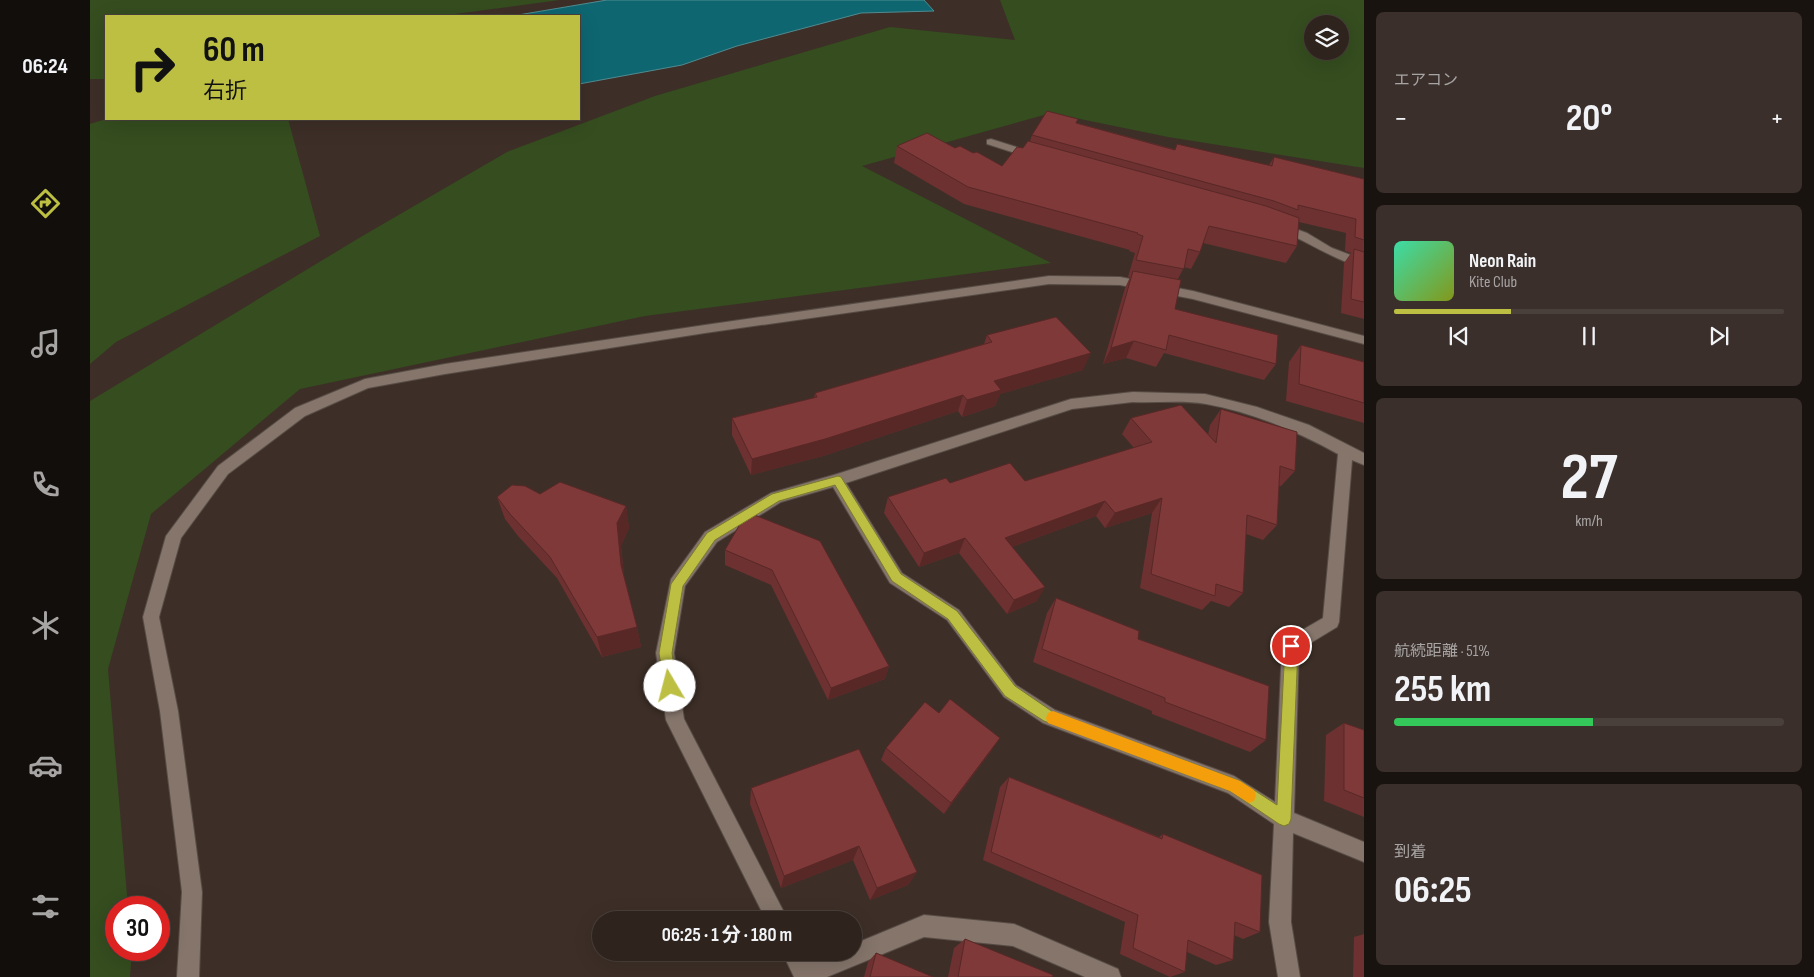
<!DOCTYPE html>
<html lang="ja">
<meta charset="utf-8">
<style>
:root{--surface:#2e231d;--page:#3a2f2a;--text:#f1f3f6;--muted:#a7a4a4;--line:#49403b;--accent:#bdbf43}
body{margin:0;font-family:"Sofia Sans Condensed","Noto Sans JP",sans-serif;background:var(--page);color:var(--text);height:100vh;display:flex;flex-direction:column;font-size:19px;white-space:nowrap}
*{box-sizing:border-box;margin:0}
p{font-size:16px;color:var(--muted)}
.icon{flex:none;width:28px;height:28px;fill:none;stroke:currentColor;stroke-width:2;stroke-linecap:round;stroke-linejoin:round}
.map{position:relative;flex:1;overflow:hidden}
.details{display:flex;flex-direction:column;gap:12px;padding:12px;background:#191310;width:450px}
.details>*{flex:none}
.banner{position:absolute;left:15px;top:15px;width:475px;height:105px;border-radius:0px;box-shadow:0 5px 20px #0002,0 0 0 1px var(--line);background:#bdbf43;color:#111;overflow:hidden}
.buttons{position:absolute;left:1214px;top:15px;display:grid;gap:10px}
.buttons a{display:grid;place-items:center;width:45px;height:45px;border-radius:50%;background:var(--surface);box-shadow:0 5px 20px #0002,0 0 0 1px var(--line);font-size:25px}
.speed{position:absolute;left:15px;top:896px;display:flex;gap:10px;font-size:25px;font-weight:700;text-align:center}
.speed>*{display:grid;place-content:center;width:65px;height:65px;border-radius:50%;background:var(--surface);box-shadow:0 5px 20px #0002,0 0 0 1px var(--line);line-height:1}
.speed .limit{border:8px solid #d22;background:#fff;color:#111}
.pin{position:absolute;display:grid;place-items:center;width:42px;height:42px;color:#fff;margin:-21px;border:2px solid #fff;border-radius:50%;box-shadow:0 1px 5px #0007}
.me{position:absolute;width:55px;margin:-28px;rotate:352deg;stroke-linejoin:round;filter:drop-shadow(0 0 4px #0008)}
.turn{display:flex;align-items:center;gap:18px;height:105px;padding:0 15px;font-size:22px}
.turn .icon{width:65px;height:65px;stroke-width:2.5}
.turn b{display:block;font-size:35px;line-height:42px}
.big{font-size:38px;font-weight:700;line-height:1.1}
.details .tile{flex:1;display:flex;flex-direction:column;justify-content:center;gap:8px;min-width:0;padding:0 18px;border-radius:8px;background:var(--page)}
.details .dial{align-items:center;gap:0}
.dial b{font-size:65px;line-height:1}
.song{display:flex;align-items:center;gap:15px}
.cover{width:60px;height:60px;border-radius:8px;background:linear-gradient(135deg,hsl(160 70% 55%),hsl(70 70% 35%))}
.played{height:5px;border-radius:2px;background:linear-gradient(90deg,var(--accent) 30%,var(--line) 30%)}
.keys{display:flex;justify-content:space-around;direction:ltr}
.heat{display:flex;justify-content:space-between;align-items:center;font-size:28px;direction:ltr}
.charge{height:8px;border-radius:4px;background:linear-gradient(90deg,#34c759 51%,var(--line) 0)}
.trip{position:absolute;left:502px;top:911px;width:270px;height:50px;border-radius:25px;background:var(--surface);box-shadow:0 5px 20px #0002,0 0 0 1px var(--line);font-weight:700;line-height:50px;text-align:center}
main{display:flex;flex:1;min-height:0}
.dock{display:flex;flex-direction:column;width:90px;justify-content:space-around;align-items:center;background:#120e0c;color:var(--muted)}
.dock .icon{width:35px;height:35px}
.dock .selected{color:var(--accent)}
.dock b{font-size:22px;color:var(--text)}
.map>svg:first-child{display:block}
.green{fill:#354d1f;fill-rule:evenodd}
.water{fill:#0e6671;stroke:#508b91}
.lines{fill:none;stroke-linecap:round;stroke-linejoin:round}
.minor-casing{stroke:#574c45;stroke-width:2}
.minor{fill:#85756b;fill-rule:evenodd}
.wall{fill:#6c3130}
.shaded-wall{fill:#582827}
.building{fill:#7e3938;stroke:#582827}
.route{fill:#bdbf43;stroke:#7b7c2c}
.slow{fill:#f59e0b}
</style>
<main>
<nav class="dock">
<b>06:24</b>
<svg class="icon selected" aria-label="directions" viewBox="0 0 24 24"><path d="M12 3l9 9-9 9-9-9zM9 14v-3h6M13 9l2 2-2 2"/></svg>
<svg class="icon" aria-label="music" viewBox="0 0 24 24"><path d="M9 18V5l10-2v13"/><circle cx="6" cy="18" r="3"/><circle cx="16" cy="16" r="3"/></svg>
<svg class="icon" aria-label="phone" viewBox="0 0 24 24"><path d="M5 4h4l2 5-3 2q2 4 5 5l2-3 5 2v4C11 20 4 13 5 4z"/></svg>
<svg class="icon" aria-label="climate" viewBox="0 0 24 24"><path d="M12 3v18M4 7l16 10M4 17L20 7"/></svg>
<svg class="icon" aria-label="car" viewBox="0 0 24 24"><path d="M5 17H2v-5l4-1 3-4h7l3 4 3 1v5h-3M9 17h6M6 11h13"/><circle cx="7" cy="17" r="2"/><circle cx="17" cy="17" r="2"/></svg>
<svg class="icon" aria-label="filters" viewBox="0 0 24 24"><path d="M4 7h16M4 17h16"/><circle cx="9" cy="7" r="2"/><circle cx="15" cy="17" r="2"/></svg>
</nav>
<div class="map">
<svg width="1274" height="977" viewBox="0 0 1274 977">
<rect width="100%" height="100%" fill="#3d2f27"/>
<g class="green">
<path d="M 0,0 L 470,0 L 350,16 L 16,16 L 16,79 L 0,79 Z"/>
<path d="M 910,0 L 1274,0 L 1274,168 L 1078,137 L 961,113 L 772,166 L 961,263 L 555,316 L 210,389 L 61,514 L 18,669 L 38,907 L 26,908 L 26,950 L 42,950 L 40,977 L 0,977 L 0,401 L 269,238 L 417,152 L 565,96 L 800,27 L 925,40 ZM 1222,24 L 1250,24 L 1250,51 L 1222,51 Z"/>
<path d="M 16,119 L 198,119 L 230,236 L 26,342 L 0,364 L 0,124 Z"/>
</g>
<path class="water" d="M 517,0 L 834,0 L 844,11 L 771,13 L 647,46 L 592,65 L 489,84 L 489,16 L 422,16 Z"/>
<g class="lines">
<defs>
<g id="minor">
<path d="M 901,139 L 948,154 L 949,156 L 944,159 L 897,144 L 897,140 Z"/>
<path d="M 1189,223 L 1217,233 L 1242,248 L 1274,260 L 1274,268 C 1241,259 1216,240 1185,228 L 1183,226 L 1185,224 Z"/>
<path d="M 959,276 L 1030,277 L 1103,291 L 1274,336 L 1274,344 L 1103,299 L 1030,285 L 959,284 L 615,333 L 355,374 L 278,388 L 215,416 L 138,474 L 91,538 L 69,617 L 88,711 L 112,892 L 109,977 L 87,977 L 92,892 L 70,711 L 53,617 L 76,536 L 128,466 L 205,408 L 275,379 L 355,364 L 615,325 Z"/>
<path d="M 1043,392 L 1115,394 L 1167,407 L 1219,425 L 1274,453 L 1274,465 L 1262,460 L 1249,622 L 1247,627 L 1209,650 L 1204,813 L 1274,842 L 1274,862 L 1203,833 L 1201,922 L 1210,977 L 1188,977 L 1179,922 L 1184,824 L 1138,793 L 953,723 L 914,697 L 857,620 L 800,583 L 743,487 L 691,502 L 627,542 L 595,586 L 584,653 L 594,719 L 698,920 L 676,920 L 576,720 L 566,653 L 581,579 L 615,532 L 681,493 L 747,474 L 981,399 ZM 1043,402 C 1067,403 1092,400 1116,404 C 1162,412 1206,431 1248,454 L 1233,618 L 1195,640 L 1192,646 L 1185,802 L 1144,776 L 965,710 L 926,685 L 869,610 L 812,573 L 756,483 L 982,409 Z"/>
<path d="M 834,915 L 924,924 L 1028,969 L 1031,977 L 995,977 L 923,946 L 834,937 L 737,977 L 704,977 L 692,952 L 715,952 L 719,962 L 743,952 L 764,952 L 764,944 Z"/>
</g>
</defs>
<use href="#minor" class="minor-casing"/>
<use href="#minor" class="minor"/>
</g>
<g class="wall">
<path d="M 987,123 L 1084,149 L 1179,165 L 1184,157 L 1274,179 L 1274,319 L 1251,313 L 1254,263 L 1261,253 L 1255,251 L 1256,233 L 1209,222 L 1207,246 L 1196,263 L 1113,243 L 1110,252 L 1101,269 L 1094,267 L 1088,279 L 1085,309 L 1186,364 L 1174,380 L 1074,353 L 1066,367 L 1036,358 L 1013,364 L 1035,288 L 1040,277 L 1038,277 L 1045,253 L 1039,251 L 1040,250 L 874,204 L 804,163 L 807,146 L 865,148 L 883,153 L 912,166 L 940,141 L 942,135 Z"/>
<path d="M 897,335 L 993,370 L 910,394 L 905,406 L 872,417 L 868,411 L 733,456 L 661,475 L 642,435 L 642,418 L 724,398 L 725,393 L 894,344 Z"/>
<path d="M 1211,345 L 1274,362 L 1274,423 L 1196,401 L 1199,362 Z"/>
<path d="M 1131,409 L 1205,471 L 1191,486 L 1189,486 L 1187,525 L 1173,540 L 1156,534 L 1153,593 L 1139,607 L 1121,601 L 1112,610 L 1050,588 L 1062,513 L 1015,528 L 1006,516 L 922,547 L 947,601 L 917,614 L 869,553 L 829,567 L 794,513 L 798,497 L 860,483 L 935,481 L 1044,448 L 1032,434 L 1041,418 L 1118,435 L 1120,425 Z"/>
<path d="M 450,494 L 536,506 L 539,528 L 531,546 L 534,576 L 547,627 L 551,647 L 512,657 L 467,578 L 428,536 L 415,519 L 407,497 Z"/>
<path d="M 657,512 L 799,666 L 795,679 L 738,700 L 681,585 L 635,565 L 635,550 Z"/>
<path d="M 966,598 L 1048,639 L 1176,740 L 1160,752 L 1062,714 L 1062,711 L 943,662 L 957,613 Z"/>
<path d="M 849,713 L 902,750 L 854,814 L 791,760 L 796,748 Z"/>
<path d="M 1254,723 L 1274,730 L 1274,817 L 1234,801 L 1236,735 Z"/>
<path d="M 919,777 L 1069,837 L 1073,834 L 1170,932 L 1153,939 L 1144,935 L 1143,960 L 1126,965 L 1097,952 L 1095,972 L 1080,977 L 1030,954 L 1035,922 L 893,860 L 910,787 Z"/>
<path d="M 661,788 L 827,872 L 818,885 L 780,900 L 763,860 L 691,888 L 660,804 Z"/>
<path d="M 1274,934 L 1274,977 L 1263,977 L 1264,937 Z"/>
<path d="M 875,939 L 962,977 L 858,977 L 864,948 Z"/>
<path d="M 786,953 L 843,977 L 774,977 L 778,962 Z"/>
</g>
<g class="shaded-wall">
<path d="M 1044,341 L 1036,358 L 1013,364 L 1021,348 Z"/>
<path d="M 1001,353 L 993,370 L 910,394 L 905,406 L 872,417 L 877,400 L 904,381 Z"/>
<path d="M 873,395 L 868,411 L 733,456 L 661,475 L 662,459 Z"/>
<path d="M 1072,498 L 1062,513 L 1015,528 L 1025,513 Z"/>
<path d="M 1015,501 L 1006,516 L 908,552 L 915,538 Z"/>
<path d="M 536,506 L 539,528 L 531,546 L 535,586 L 531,565 L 527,523 Z"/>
<path d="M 875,538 L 869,553 L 829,567 L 834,553 Z"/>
<path d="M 955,587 L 947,601 L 917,614 L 924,600 Z"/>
<path d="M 547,627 L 551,647 L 512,657 L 507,637 Z"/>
<path d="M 799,666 L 795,679 L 738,700 L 741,688 Z"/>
<path d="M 910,738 L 902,750 L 854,814 L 861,803 Z"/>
<path d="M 769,846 L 763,860 L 691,888 L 694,876 Z"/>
<path d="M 827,872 L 818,885 L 780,900 L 787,888 Z"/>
</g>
<g class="building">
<path d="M 957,111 L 988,119 L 986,123 L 1085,150 L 1087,144 L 1182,166 L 1184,157 L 1274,179 L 1274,240 L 1265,237 L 1266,219 L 1208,205 L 1208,210 L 1184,201 L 942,135 Z"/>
<path d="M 837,133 L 865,148 L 870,146 L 883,153 L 887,152 L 912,166 L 927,147 L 933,148 L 938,141 L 1176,206 L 1209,218 L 1207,246 L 1119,226 L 1110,252 L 1098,249 L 1094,269 L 1046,260 L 1053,236 L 1047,234 L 1048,233 L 878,187 L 807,146 Z"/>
<path d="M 1264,249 L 1274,252 L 1274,302 L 1261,299 Z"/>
<path d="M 1043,271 L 1091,280 L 1085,309 L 1188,335 L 1186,364 L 1079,335 L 1076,350 L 1044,341 L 1021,348 Z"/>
<path d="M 966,317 L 1001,353 L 904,381 L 911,390 L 877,400 L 873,395 L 735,439 L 662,459 L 642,418 L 727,397 L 725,393 L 902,342 L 897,335 Z"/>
<path d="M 1211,345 L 1274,362 L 1274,403 L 1209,384 Z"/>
<path d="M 1091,405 L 1126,443 L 1131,409 L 1207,432 L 1205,471 L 1190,466 L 1187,525 L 1157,515 L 1153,593 L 1126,584 L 1125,596 L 1061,574 L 1072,498 L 1025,513 L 1015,501 L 915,538 L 955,587 L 924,600 L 875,538 L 834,553 L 798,497 L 856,478 L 860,483 L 920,463 L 935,481 L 1062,442 L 1041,418 Z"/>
<path d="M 470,482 L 536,506 L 527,523 L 531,565 L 547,627 L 507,637 L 460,557 L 420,514 L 407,497 L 422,485 L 435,486 L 450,494 Z"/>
<path d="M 657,512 L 730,541 L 799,666 L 741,688 L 682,570 L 635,550 Z"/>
<path d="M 966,598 L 1049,631 L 1048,639 L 1179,686 L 1176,740 L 1075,702 L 1075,698 L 952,649 Z"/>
<path d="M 860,699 L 910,738 L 861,803 L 796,748 L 835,702 L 849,713 Z"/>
<path d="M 1254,723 L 1274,730 L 1274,798 L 1254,790 Z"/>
<path d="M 769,749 L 827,872 L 787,888 L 769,846 L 694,876 L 661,788 Z"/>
<path d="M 919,777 L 1072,839 L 1073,834 L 1172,875 L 1170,932 L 1145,922 L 1143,960 L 1098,940 L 1095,972 L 1043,948 L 1048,915 L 901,852 Z"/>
<path d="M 875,939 L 963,975 L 962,977 L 868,977 Z"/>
<path d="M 786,953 L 843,977 L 780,977 Z"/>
</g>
<path class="route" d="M 748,476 L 751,477 L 811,574 L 867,611 L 925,686 L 963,712 L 1150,781 L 1187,805 L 1195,646 L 1197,642 L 1201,640 L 1206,642 L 1208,646 L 1201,819 L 1199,824 L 1194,826 L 1189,824 L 1140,791 L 954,721 L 915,696 L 858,619 L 802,581 L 745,485 L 689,501 L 625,540 L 593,586 L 582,653 L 587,686 L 585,691 L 580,693 L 575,691 L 569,653 L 581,584 L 617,533 L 682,494 Z"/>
<path class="slow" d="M 963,711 L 1150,781 L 1164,790 L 1166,795 L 1164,801 L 1159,803 L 1140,791 L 958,723 L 956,718 L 958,713 Z"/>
</svg>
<div class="buttons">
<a><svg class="icon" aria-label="layers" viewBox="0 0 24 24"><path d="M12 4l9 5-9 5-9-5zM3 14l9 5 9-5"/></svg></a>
</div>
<div class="speed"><div class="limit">30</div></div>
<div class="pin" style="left:1201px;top:646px;background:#d93025"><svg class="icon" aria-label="arrive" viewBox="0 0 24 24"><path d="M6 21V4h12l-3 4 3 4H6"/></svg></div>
<svg class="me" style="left:580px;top:686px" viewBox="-20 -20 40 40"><circle r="19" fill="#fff"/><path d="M0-13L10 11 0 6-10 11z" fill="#bdbf43"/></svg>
<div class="trip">06:25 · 1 分 · 180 m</div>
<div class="banner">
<div class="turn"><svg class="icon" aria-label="right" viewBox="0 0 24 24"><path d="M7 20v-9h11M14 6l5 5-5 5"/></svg><div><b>60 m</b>右折</div></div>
</div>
</div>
<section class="details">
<div class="tile"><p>エアコン</p>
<div class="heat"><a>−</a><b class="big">20°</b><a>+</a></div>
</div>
<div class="tile">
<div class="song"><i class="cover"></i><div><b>Neon Rain</b><p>Kite Club</p></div></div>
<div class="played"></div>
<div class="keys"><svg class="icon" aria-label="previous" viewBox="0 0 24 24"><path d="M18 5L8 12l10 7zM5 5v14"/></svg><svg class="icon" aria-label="pause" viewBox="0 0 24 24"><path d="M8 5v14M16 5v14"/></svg><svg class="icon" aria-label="next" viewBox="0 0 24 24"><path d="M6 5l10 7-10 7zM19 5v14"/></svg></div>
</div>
<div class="tile dial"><b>27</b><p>km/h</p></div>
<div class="tile"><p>航続距離 · 51%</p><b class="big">255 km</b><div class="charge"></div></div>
<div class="tile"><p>到着</p><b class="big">06:25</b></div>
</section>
</main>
